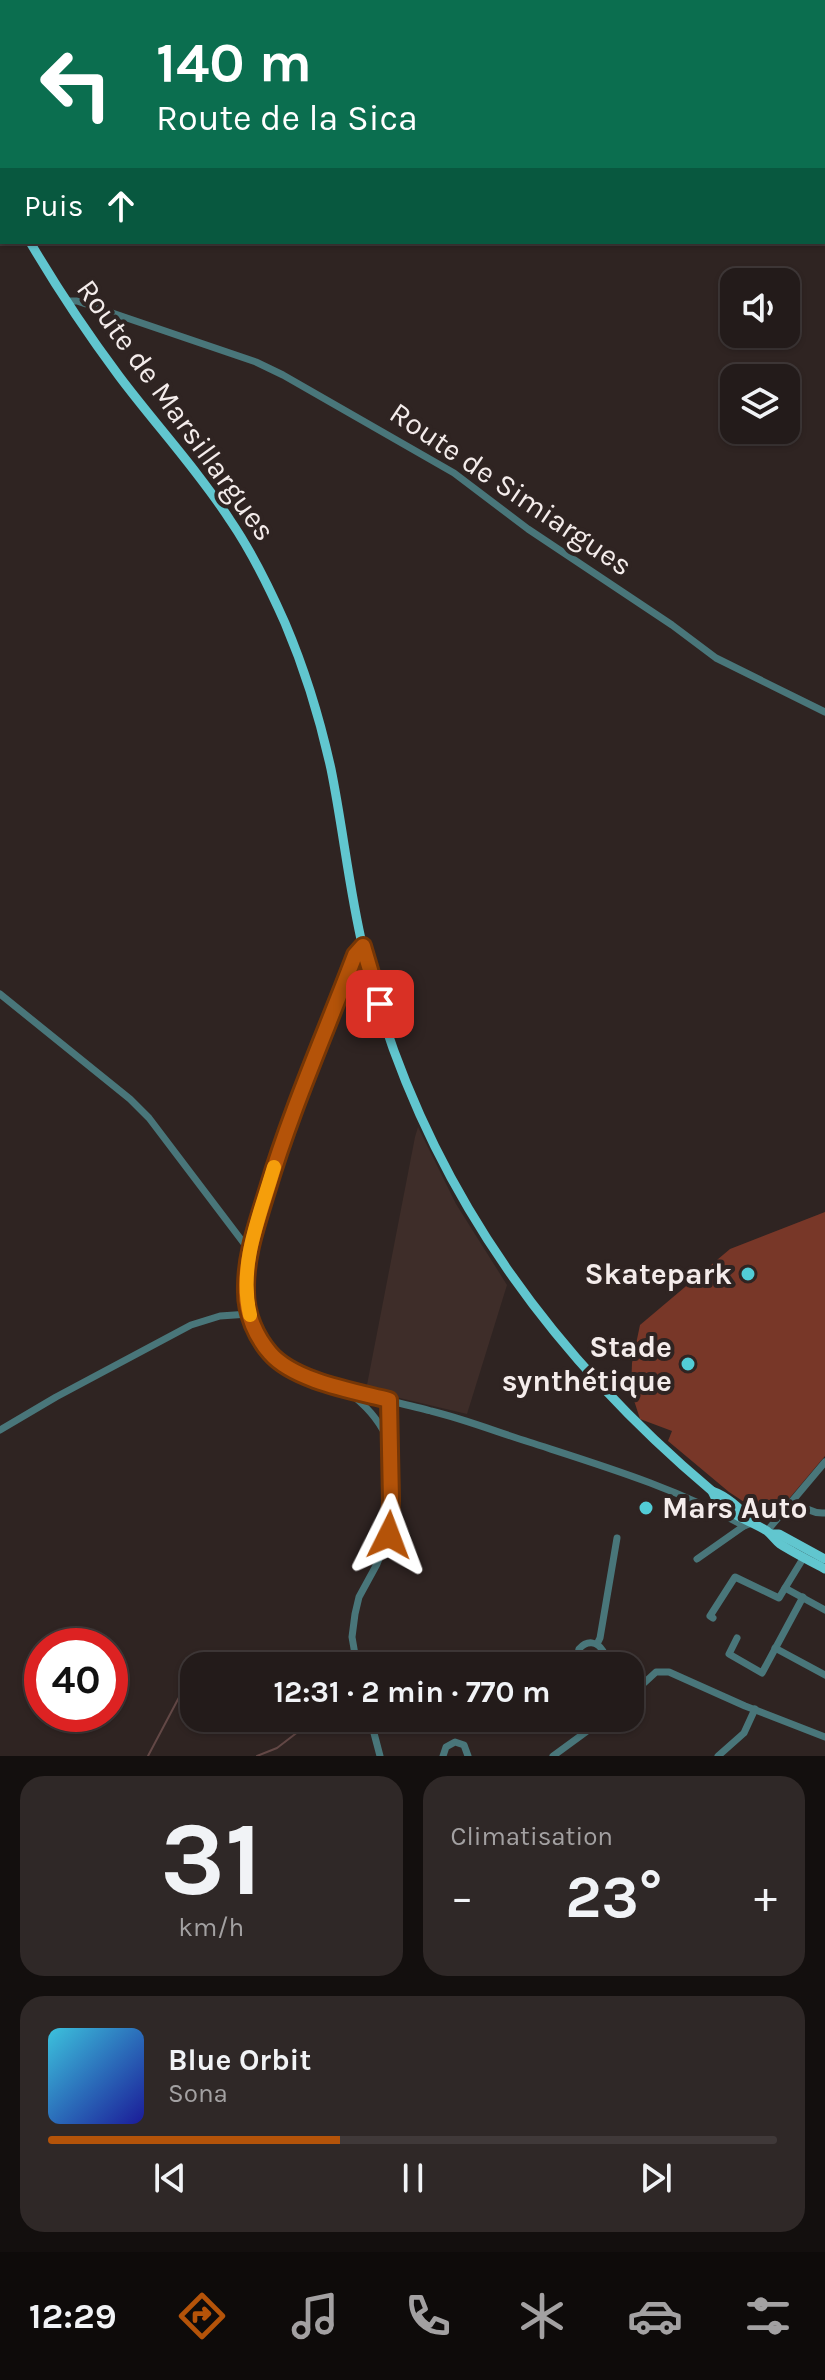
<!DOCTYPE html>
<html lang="fr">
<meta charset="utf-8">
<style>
:root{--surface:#231b1a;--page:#2f2827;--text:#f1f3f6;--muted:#a3a1a2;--line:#403939;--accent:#b45309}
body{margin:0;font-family:Karla,sans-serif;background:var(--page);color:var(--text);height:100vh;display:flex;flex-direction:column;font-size:30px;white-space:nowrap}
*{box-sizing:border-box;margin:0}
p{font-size:26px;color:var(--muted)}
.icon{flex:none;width:44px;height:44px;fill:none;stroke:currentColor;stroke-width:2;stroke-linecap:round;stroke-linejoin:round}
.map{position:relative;height:1756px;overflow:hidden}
.drawer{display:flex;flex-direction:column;gap:20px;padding:20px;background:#130f0e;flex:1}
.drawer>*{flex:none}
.hud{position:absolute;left:0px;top:0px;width:826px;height:244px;box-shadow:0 2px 6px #0004,0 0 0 2px var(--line);background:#0b6e4f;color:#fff;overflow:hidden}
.controls{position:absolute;left:720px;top:268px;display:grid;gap:16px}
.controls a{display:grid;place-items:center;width:80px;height:80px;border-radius:16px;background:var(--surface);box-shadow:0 2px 6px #0004,0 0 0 2px var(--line);font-size:40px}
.speed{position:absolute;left:24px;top:1628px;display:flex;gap:16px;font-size:40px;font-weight:700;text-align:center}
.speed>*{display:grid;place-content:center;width:104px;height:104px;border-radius:50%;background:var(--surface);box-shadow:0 2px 6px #0004,0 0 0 2px var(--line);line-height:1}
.speed .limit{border:12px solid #d22;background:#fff;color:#111}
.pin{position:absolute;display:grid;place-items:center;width:68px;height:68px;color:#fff;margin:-34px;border-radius:16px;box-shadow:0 4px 12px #0006}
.me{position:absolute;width:88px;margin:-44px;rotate:3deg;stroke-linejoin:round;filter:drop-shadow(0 0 6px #0008)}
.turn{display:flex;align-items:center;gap:28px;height:168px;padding:0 24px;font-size:36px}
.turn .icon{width:104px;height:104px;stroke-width:2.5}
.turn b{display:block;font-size:56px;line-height:68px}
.then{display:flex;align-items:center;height:76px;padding:0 24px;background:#0003;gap:16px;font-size:30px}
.big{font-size:60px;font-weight:700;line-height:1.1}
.drawer .tile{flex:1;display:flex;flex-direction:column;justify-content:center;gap:12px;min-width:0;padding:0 28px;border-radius:24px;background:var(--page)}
.drawer .dial{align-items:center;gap:0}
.dial b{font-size:104px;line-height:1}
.song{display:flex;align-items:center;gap:24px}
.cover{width:96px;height:96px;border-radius:12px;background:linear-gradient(135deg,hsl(190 70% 55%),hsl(240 70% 35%))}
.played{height:8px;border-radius:4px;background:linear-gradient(90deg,var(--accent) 40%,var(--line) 40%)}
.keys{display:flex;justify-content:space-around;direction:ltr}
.heat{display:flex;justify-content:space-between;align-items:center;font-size:44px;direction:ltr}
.drawer .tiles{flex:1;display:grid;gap:20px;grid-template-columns:1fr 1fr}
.tile:last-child{grid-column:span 2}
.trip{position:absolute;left:180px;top:1652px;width:464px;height:80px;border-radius:24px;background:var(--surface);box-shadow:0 2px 6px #0004,0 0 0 2px var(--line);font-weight:700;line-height:80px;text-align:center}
.tabs{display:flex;height:128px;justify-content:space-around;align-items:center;background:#0e0b0a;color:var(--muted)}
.tabs .icon{width:56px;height:56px}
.tabs .selected{color:var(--accent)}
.tabs b{font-size:36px;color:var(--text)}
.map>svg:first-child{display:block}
.built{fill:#3e2d29}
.green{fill:#783728}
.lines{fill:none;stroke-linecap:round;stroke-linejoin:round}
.stream{stroke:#634846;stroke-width:2}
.minor{stroke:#49767a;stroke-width:7}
.major{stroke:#61c6cf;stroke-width:9}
.route-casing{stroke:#753606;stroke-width:20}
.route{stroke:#b45309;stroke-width:14}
.slow{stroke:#f59e0b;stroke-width:14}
.poi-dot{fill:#52ccd6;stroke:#2f2422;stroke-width:3}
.labels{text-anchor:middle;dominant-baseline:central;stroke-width:8;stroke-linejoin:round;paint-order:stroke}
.street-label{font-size:30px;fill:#f4eceb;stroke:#2f2422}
.poi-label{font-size:30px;font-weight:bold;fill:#f4eceb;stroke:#2f2422;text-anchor:end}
</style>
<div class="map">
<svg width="825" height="1756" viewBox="0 0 825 1756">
<rect width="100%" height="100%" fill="#2f2422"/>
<path class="built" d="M 418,1127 L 456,1204 L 507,1285 L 467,1414 L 366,1390 L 415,1137 Z"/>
<path class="green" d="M 825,1212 L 825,1456 L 771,1520 L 729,1492 L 668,1441 L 672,1431 L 640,1419 L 631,1391 L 632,1363 L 640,1325 L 730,1249 Z"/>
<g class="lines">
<g class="stream">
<path d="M 195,1666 L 198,1658"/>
<path d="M 148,1756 L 194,1669"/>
<path d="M 257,1756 L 277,1748 L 316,1718"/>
</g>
<g class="minor">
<path d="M 67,301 L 77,301 L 256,362 L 283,375 L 454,473 L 528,529 L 672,625 L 716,658 L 825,712"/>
<path d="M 363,946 L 355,955 C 326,1033 292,1109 268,1189 C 257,1222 247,1253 246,1289 C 245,1316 259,1347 281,1363 C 316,1388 388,1399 431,1411 C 464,1419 497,1432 529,1442 C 603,1466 677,1488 744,1526 L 752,1523"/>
<path d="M 0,994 L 130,1099 L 149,1118 L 249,1250"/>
<path d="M 348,1392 C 363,1403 378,1419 386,1436"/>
<path d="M 0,1430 L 56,1397 L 191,1325 L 220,1316 L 249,1314"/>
<path d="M 794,1500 C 802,1507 814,1514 825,1513"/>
<path d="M 767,1531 L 825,1462"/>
<path d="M 804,1557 L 785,1588 L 825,1610"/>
<path d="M 697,1559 L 744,1526"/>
<path d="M 713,1618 L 710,1616 L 735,1577 L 779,1598 L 785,1588"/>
<path d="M 737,1638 L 729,1654 L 762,1673 L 803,1597"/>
<path d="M 597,1644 L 600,1638 L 617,1538"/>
<path d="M 775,1648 L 825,1675"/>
<path d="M 357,1666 L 352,1637 L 355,1614 L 359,1597 L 377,1564 L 389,1535 L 391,1501 L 389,1400"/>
<path d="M 581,1666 L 577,1658 L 579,1649 C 587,1640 597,1641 603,1651 L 604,1660 L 600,1666"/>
<path d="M 630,1696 L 656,1672 L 669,1672 L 745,1706 L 825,1737"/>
<path d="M 370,1718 L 380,1756"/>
<path d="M 443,1756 L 446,1747 L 455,1742 L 464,1745 L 468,1756"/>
<path d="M 553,1756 L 605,1718"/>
<path d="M 718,1756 L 744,1733 L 755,1709"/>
</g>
<g class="major">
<path d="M 0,188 L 2,192"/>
<path d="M 30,242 C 57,288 87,333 119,376 C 155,424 197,469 230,520 C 252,552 269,587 285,623 C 305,670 320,719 331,769 C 343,828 349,889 363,948 C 416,1168 541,1347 712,1491 C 721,1514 749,1519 767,1531 C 772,1535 775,1540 780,1544 C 794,1553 810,1561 825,1569"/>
<path d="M 712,1491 C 724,1495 742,1508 748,1520"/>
<path d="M 771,1534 L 779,1534 L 825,1559"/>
</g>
</g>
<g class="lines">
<defs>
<path id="route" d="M 380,1004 L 363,946 L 355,955 C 325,1034 291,1110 267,1191 C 257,1224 245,1256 246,1292 C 246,1314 256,1337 270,1353 C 294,1381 354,1391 389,1400 L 391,1501 L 389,1535"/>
</defs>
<use href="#route" class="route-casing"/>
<use href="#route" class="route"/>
<path class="slow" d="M 250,1315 C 238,1265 260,1215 274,1167"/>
</g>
<g class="poi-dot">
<circle cx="748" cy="1274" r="8"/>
<circle cx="688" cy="1364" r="8"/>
<circle cx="646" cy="1508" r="8"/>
</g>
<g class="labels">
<g class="street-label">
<text transform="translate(176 410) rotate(54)">Route de Marsillargues</text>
<text transform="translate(511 489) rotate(34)">Route de Simiargues</text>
</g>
<g class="poi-label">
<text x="732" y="1274">Skatepark</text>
<text x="672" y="1347">Stade<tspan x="672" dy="34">synthétique</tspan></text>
<text x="662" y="1508" text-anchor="start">Mars Auto</text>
</g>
</g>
</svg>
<div class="controls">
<a><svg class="icon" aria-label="sound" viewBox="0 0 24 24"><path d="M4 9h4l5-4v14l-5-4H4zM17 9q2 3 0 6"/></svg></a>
<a><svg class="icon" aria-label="layers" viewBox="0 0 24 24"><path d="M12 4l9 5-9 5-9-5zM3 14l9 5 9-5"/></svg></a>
</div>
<div class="speed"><div class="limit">40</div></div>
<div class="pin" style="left:380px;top:1004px;background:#d93025"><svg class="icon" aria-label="arrive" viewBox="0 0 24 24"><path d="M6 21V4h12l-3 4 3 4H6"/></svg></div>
<svg class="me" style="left:389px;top:1535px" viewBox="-20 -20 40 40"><path d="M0-17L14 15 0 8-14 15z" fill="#b45309" stroke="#fff" stroke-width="4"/></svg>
<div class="trip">12:31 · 2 min · 770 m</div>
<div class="hud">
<div class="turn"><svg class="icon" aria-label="left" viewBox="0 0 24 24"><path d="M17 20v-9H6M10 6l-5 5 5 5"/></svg><div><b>140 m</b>Route de la Sica</div></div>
<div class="then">Puis<svg class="icon" aria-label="ahead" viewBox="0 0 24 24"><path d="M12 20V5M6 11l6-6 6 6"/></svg></div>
</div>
</div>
<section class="drawer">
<div class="tiles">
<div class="tile dial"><b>31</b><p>km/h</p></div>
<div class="tile"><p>Climatisation</p>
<div class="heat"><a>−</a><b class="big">23°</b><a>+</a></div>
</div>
<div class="tile">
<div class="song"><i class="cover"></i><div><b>Blue Orbit</b><p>Sona</p></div></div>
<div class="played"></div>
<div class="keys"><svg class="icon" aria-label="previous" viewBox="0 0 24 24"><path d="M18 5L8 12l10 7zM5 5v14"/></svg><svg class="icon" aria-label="pause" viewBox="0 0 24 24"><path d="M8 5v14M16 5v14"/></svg><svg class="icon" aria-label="next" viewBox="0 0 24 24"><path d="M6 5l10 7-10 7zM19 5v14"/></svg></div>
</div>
</div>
</section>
<nav class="tabs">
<b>12:29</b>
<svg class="icon selected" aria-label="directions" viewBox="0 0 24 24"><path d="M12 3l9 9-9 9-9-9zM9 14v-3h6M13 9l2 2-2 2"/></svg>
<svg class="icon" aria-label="music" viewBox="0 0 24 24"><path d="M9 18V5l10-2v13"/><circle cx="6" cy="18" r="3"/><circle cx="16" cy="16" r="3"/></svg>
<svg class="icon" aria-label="phone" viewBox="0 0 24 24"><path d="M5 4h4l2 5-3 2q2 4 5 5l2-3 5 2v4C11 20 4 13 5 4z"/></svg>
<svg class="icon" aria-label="climate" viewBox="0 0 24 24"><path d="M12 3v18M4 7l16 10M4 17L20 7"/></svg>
<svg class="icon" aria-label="car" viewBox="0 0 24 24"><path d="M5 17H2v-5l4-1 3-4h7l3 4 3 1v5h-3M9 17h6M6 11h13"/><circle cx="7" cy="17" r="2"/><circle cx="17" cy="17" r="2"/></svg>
<svg class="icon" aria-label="filters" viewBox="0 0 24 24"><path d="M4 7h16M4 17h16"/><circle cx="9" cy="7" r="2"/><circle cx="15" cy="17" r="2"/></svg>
</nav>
